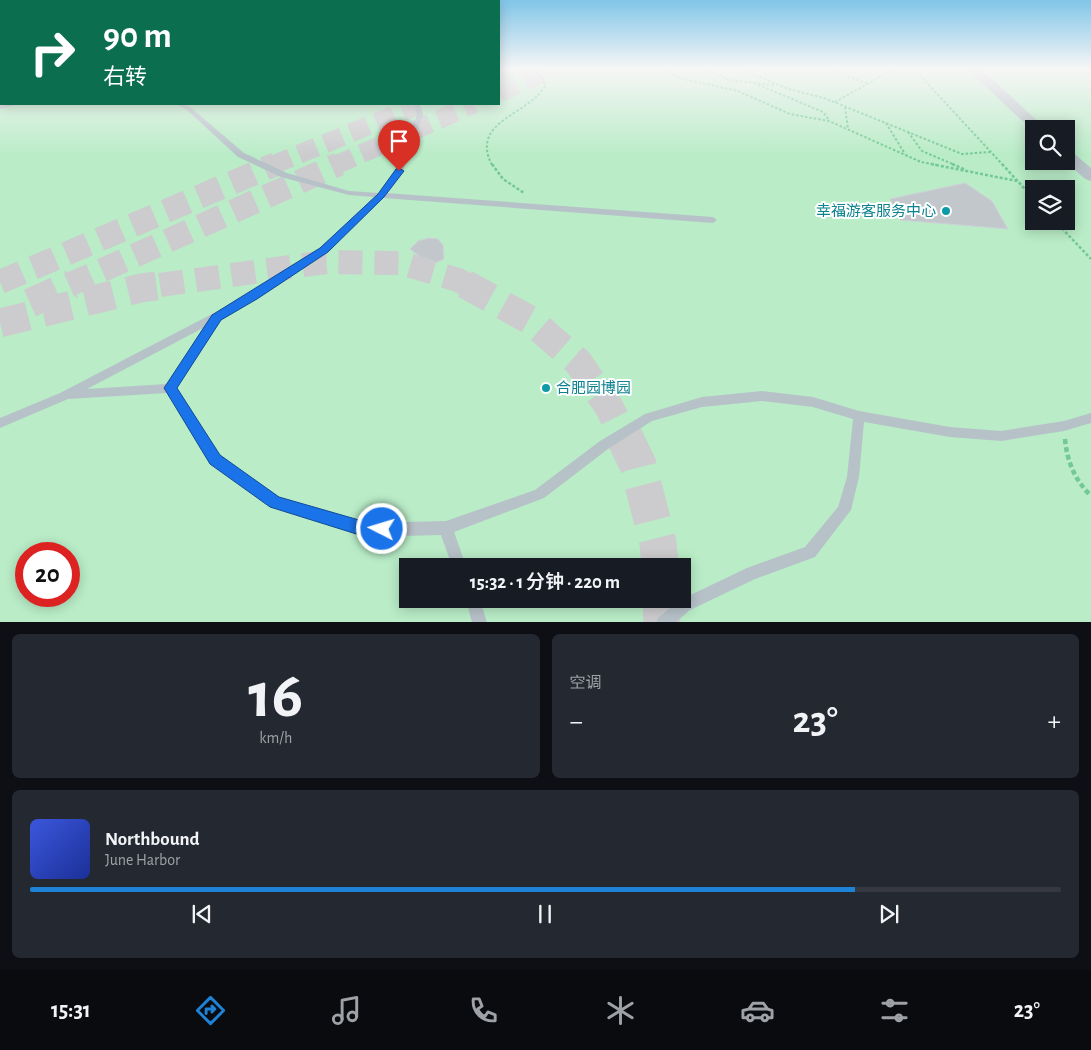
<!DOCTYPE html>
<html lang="zh">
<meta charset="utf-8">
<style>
:root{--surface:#171b24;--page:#242831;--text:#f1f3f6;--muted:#9ea1a6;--line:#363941;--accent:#1e83d6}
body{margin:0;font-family:"Alegreya Sans","Noto Sans SC",sans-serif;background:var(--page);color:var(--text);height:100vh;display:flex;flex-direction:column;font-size:19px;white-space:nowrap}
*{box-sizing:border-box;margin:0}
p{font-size:16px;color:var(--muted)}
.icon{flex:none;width:28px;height:28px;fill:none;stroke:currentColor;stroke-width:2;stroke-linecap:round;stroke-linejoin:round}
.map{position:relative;height:622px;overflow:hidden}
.sheet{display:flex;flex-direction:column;gap:12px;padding:12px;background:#0d0f14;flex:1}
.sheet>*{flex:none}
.top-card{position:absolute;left:0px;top:0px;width:500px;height:105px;box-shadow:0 2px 12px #0003;background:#0b6e4f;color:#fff;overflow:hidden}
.fabs{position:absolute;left:1025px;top:120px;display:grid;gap:10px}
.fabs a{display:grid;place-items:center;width:50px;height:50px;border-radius:0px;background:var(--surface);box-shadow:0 2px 12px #0003;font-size:25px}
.speed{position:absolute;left:15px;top:542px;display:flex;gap:10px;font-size:25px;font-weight:700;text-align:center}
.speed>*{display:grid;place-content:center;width:65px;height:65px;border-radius:50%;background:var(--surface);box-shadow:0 2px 12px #0003;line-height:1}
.speed .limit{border:8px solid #d22;background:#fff;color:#111}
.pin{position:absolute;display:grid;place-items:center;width:42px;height:42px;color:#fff;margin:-51px -21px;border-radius:50% 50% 50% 0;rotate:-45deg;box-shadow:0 0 5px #0007}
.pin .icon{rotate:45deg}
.me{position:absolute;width:55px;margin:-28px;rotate:275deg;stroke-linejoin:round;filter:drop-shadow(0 0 4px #0008)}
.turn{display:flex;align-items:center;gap:18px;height:105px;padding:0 20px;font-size:22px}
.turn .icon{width:65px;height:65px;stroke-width:2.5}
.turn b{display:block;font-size:35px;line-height:42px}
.big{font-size:38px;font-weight:600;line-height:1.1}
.sheet .tile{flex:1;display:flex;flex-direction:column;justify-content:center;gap:8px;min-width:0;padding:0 18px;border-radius:8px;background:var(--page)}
.sheet .dial{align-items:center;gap:0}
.dial b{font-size:65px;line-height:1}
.song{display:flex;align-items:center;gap:15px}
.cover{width:60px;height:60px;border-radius:8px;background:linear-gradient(135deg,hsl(230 70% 55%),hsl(230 70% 35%))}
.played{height:5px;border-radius:2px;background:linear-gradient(90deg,var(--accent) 80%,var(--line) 80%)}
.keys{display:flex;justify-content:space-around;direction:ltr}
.heat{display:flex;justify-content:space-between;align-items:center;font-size:28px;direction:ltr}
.sheet .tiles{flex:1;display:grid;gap:12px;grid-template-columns:1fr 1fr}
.tile:last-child{grid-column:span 2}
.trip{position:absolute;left:399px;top:558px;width:292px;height:50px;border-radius:0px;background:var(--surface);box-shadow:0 2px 12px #0003;font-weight:600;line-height:50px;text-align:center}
.tab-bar{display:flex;height:80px;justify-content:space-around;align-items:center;background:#090b0e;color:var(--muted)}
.tab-bar .icon{width:35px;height:35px}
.tab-bar .selected{color:var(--accent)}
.tab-bar b{font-size:22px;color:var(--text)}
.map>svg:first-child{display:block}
.green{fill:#b9ecc7;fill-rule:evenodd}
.building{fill:#c2c7cb;stroke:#cfd2d7}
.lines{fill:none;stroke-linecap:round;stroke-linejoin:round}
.primary-tunnel-far3{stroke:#ccccce;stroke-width:19;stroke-dasharray:19 9;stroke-linecap:butt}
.primary-tunnel-far2{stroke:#ccccce;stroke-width:24;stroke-dasharray:24 12;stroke-linecap:butt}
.primary-tunnel-far1{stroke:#ccccce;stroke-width:29;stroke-dasharray:29 15;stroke-linecap:butt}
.primary-tunnel{stroke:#ccccce;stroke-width:37;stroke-dasharray:37 18;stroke-linecap:butt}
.path-far2{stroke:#73c994;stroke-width:2;stroke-dasharray:2.5 2;stroke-linecap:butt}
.path-far1{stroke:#73c994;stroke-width:2.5;stroke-dasharray:3 2;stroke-linecap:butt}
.path{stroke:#73c994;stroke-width:4.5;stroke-dasharray:5 3;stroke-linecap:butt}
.lane{fill:#b7c2c8;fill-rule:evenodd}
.street{fill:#b7c2c8;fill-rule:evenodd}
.route{fill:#1a73e8;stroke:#114b97}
.culture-dot{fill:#0f9aa8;stroke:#fff;stroke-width:2}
.labels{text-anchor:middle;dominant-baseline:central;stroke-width:4;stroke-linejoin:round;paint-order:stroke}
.culture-label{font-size:15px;fill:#0d838f;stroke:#fff;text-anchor:end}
</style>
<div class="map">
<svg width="1091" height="623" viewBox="0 0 1091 623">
<rect width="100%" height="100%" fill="#eeebeb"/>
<path class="green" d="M 0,68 L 1,104 L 499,104 L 499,68 L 1091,68 L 1091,622 L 0,622 ZM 1034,129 L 1066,129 L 1066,161 L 1034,161 ZM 1034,189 L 1066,189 L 1066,221 L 1034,221 ZM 26,554 L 69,554 L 69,596 L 26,596 ZM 408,566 L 682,566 L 682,599 L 408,599 Z"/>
<g class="building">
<path d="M 965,183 L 992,201 L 1008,229 L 900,220 L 890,199 Z"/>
<path d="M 429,238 L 438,239 L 443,245 L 444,259 L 435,263 L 427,262 L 410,249 L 418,241 Z"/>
</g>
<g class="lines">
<g class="primary-tunnel-far3">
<path d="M 499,71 L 506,68"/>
<path d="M 499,93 L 553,68"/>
<path d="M 273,165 L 421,104"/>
<path d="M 336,165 L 474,104"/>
</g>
<g class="primary-tunnel-far2">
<path d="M 0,282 L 276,164"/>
<path d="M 69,285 L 339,164"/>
<path d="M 160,285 L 326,262 L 401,263 L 458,280 L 467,285"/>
</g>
<g class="primary-tunnel-far1">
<path d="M 465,284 L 530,320 L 578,362 L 609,407 L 623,435"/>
<path d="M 30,303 L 72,284"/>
<path d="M 0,323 L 141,288 L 169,284"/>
</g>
<g class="primary-tunnel">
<path d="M 623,434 L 638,465 L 658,543 L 660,566"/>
<path d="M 661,599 L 662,623"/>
</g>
<g class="path-far2">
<path d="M 656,68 L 683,79 L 738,91 L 790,114 L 829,121 L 921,162 L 937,165"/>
<path d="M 702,68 L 729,80 L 774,85"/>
<path d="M 739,68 L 788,89 L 824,98 L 962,154 L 990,152"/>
<path d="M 827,68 L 868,84"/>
<path d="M 913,68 L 1003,165"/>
<path d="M 751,73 L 761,68"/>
<path d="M 754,83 L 823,112 L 829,120"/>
<path d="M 835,102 L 896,68"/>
<path d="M 845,107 L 848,129"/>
<path d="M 886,123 L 905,154"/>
<path d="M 908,132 L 922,151 L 955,165"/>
<path d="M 492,165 C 469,121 529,115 545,86 L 542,76 L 532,68"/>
</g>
<g class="path-far1">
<path d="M 492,164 L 503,179 L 524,193"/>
<path d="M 931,164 L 1017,181"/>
<path d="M 952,164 L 966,170"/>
<path d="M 1002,164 L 1034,199"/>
<path d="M 1055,221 L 1091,259"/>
</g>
<path class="path" d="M 1065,439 C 1067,462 1075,480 1091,496"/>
<g class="lane">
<path d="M 7,104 L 19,104 L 0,109 L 0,105 Z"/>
<path d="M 175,104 L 183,104 L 190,107 L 244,153 L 287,173 L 349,191 L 379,193 L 395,171 L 417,115 L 414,104 L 420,104 L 423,115 L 403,171 L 386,193 L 713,217 L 717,220 L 713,223 L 383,198 L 327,252 L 256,298 L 220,320 L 176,388 L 219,455 L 279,497 L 366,523 L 446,521 L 535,490 L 600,441 L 645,414 L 702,397 L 762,391 L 813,397 L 859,411 L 950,427 L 1001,431 L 1064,421 L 1091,413 L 1091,423 L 1064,431 L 1001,441 L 950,437 L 864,422 L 859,477 L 851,510 L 815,557 L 755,579 L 690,610 L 675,623 L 656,623 L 658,618 L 680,600 L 747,568 L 805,547 L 838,507 L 847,477 L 853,419 L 813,407 L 762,401 L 702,407 L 652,421 L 608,449 L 544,498 L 454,532 L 466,566 L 452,566 L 441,535 L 366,537 L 270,506 L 211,463 L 167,393 L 68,399 L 0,428 L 0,418 L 60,393 L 212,314 L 250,294 L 321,248 L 374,197 L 349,195 L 281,177 L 238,157 L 186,109 ZM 203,328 L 167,384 L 87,389 Z"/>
<path d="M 466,599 L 480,599 L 487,623 L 472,623 Z"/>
</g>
<g class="street">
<path d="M 966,68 L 980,68 L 1046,129 L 1034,129 L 1034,132 Z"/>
<path d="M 1066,150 L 1071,151 L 1091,168 L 1091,181 L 1085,179 L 1065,161 Z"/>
</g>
</g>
<linearGradient id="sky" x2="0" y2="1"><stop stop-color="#81c5e8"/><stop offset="0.44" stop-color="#f7f6f6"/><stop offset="1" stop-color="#f7f6f6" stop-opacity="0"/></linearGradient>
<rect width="1091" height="156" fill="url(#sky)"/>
<path class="route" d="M 399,168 L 404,171 L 384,197 L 328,252 L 257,299 L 221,320 L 177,388 L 220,455 L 279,497 L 366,522 L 382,522 L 387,524 L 390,529 L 387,535 L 366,537 L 270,507 L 210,464 L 164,388 L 212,315 L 320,248 L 378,194 L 396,169 Z"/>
<g class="culture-dot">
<circle cx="946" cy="211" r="5"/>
<circle cx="546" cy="388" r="5"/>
</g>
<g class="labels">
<g class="culture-label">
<text x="936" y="211">幸福游客服务中心</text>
<text x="556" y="388" text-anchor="start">合肥园博园</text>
</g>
</g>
</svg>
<div class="fabs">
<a><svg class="icon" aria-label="search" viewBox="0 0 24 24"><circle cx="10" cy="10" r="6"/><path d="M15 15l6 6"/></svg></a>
<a><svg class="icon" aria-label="layers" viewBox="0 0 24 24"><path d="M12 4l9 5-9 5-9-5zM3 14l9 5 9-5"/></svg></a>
</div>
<div class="speed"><div class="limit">20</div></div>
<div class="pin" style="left:399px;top:171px;background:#d93025"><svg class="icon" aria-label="arrive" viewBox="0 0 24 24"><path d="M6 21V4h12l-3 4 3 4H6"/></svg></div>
<svg class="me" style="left:382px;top:529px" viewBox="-20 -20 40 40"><circle r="17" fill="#1a73e8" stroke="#fff" stroke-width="3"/><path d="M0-11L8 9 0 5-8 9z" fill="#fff"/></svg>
<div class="trip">15:32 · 1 分钟 · 220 m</div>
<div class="top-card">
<div class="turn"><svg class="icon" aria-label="right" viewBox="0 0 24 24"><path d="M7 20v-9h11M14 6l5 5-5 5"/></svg><div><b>90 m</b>右转</div></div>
</div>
</div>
<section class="sheet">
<div class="tiles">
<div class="tile dial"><b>16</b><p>km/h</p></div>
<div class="tile"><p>空调</p>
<div class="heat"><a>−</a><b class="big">23°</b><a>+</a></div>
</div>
<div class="tile">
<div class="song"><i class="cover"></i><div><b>Northbound</b><p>June Harbor</p></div></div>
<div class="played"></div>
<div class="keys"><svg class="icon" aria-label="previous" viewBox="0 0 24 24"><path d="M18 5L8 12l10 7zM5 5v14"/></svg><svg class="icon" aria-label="pause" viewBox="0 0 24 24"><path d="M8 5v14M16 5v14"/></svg><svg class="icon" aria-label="next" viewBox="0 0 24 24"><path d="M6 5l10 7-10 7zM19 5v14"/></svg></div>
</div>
</div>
</section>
<nav class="tab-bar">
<b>15:31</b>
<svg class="icon selected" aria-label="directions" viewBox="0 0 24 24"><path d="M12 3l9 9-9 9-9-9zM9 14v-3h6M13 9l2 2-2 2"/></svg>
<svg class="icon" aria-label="music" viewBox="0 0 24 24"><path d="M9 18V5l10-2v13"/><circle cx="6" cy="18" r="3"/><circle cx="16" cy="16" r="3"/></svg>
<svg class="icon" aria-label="phone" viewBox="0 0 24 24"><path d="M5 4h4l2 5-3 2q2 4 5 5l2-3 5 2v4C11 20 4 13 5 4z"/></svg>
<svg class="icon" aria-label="climate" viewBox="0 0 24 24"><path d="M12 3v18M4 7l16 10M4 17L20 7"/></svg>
<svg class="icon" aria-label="car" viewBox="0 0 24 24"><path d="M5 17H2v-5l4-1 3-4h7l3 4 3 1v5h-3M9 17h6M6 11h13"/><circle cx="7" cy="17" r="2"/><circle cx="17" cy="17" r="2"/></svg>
<svg class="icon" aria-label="filters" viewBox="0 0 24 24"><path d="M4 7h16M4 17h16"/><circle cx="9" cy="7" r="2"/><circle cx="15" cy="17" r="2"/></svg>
<b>23°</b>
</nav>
